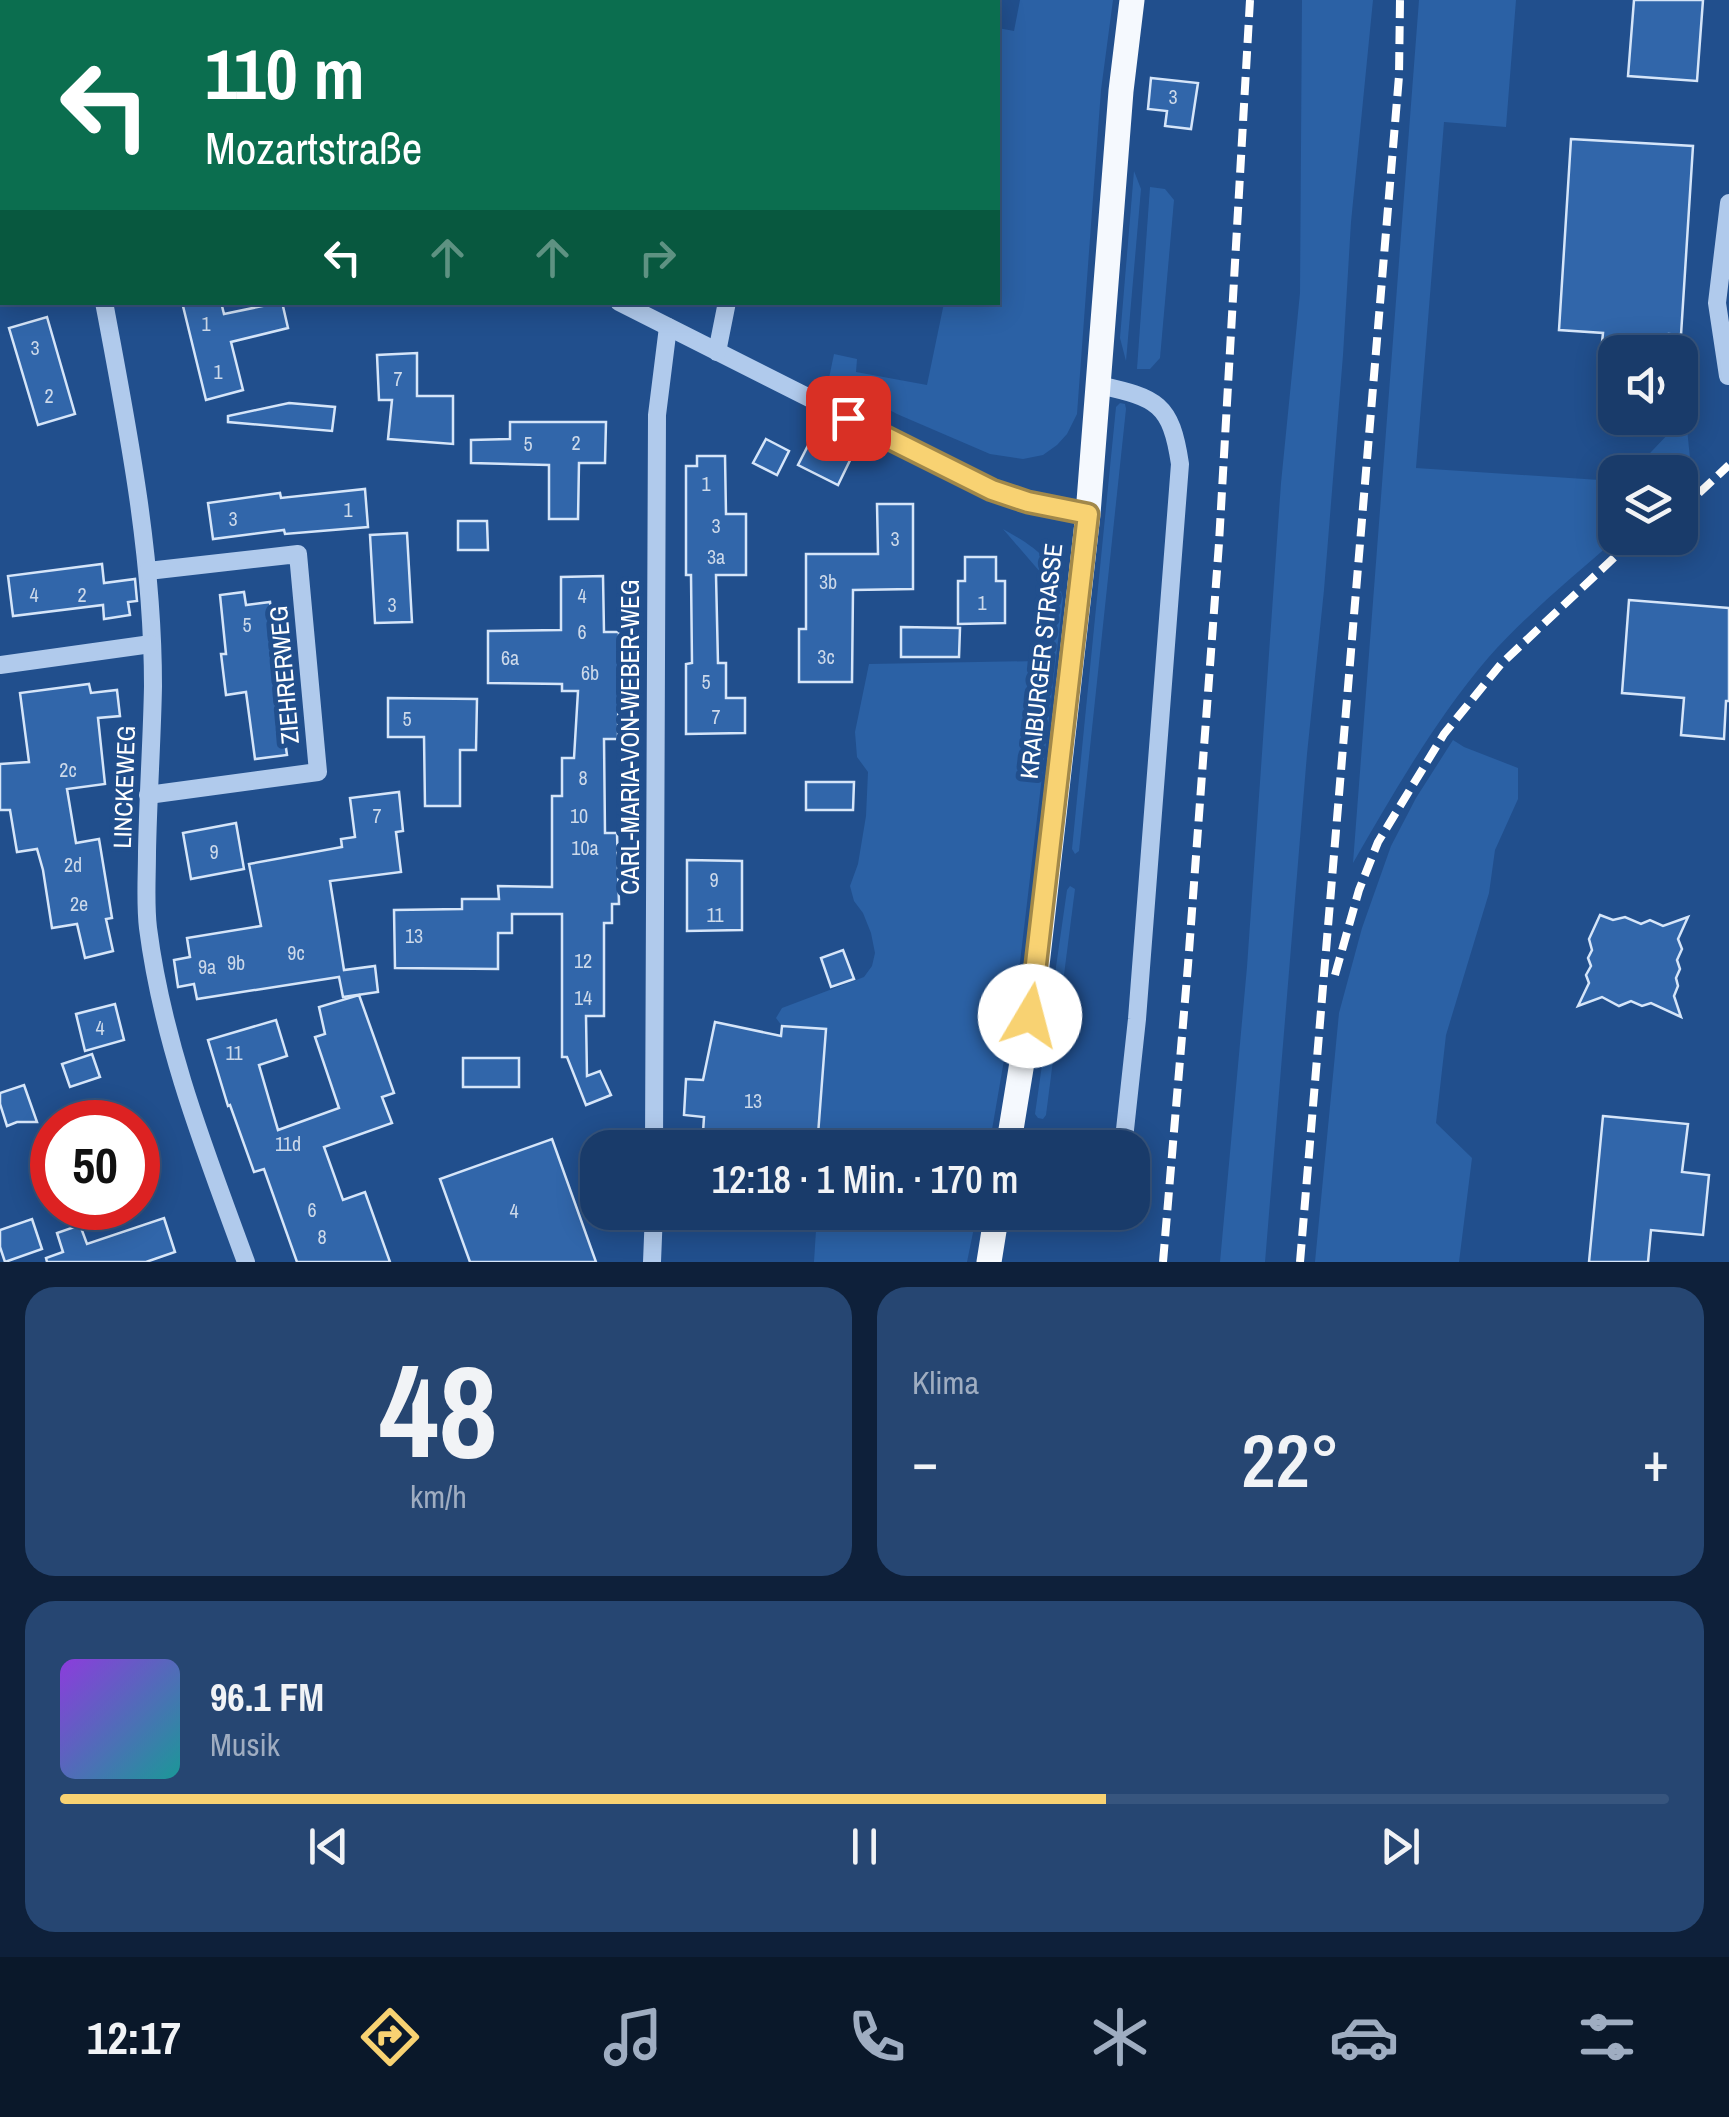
<!DOCTYPE html>
<html lang="de">
<meta charset="utf-8">
<style>
:root{--surface:#193b6a;--page:#264672;--text:#f1f3f6;--muted:#9fadc1;--line:#37557e;--accent:#f8d272}
body{margin:0;font-family:"Archivo Narrow",sans-serif;background:var(--page);color:var(--text);height:100vh;display:flex;flex-direction:column;font-size:38px;white-space:nowrap}
*{box-sizing:border-box;margin:0}
p{font-size:32px;color:var(--muted)}
.icon{flex:none;width:55px;height:55px;fill:none;stroke:currentColor;stroke-width:2;stroke-linecap:round;stroke-linejoin:round}
.map{position:relative;height:1262px;overflow:hidden}
.drawer{display:flex;flex-direction:column;gap:25px;padding:25px;background:#0e203a;flex:1}
.drawer>*{flex:none}
.top-card{position:absolute;left:0px;top:0px;width:1000px;height:305px;box-shadow:0 5px 25px #0003,0 0 0 2px var(--line);background:#0b6e4f;color:#fff;overflow:hidden}
.buttons{position:absolute;left:1598px;top:335px;display:grid;gap:20px}
.buttons a{display:grid;place-items:center;width:100px;height:100px;border-radius:20px;background:var(--surface);box-shadow:0 5px 25px #0003,0 0 0 2px var(--line);font-size:50px}
.speed{position:absolute;left:30px;top:1100px;display:flex;gap:20px;font-size:50px;font-weight:700;text-align:center}
.speed>*{display:grid;place-content:center;width:130px;height:130px;border-radius:50%;background:var(--surface);box-shadow:0 5px 25px #0003,0 0 0 2px var(--line);line-height:1}
.speed .limit{border:15px solid #d22;background:#fff;color:#111}
.pin{position:absolute;display:grid;place-items:center;width:85px;height:85px;color:#fff;margin:-42px;border-radius:20px;box-shadow:0 5px 15px #0006}
.me{position:absolute;width:110px;margin:-55px;rotate:8deg;stroke-linejoin:round;filter:drop-shadow(0 0 8px #0008)}
.turn{display:flex;align-items:center;gap:35px;height:210px;padding:0 40px;font-size:45px}
.turn .icon{width:130px;height:130px;stroke-width:2.5}
.turn b{display:block;font-size:70px;line-height:85px}
.lanes{display:flex;align-items:center;height:95px;padding:0 40px;background:#0003;justify-content:center;gap:50px;direction:ltr}
.lanes .off{opacity:.35}
.big{font-size:75px;font-weight:600;line-height:1.1}
.drawer .widget{flex:1;display:flex;flex-direction:column;justify-content:center;gap:15px;min-width:0;padding:0 35px;border-radius:30px;background:var(--page)}
.drawer .dial{align-items:center;gap:0}
.dial b{font-size:130px;line-height:1}
.song{display:flex;align-items:center;gap:30px}
.cover{width:120px;height:120px;border-radius:15px;background:linear-gradient(135deg,hsl(270 70% 55%),hsl(180 70% 35%))}
.played{height:10px;border-radius:5px;background:linear-gradient(90deg,var(--accent) 65%,var(--line) 65%)}
.keys{display:flex;justify-content:space-around;direction:ltr}
.heat{display:flex;justify-content:space-between;align-items:center;font-size:55px;direction:ltr}
.drawer .tiles{flex:1;display:grid;gap:25px;grid-template-columns:1fr 1fr}
.widget:last-child{grid-column:span 2}
.trip{position:absolute;left:580px;top:1130px;width:570px;height:100px;border-radius:30px;background:var(--surface);box-shadow:0 5px 25px #0003,0 0 0 2px var(--line);font-weight:600;line-height:100px;text-align:center}
.menu{display:flex;height:160px;justify-content:space-around;align-items:center;background:#0a182a;color:var(--muted)}
.menu .icon{width:70px;height:70px}
.menu .active{color:var(--accent)}
.menu b{font-size:45px;color:var(--text)}
.map>svg:first-child{display:block}
.green{fill:#2b61a5}
.building{fill:#3166aa;stroke:#d5e5f9;stroke-width:2.5}
.lines{fill:none;stroke-linecap:round;stroke-linejoin:round}
.minor{stroke:#b0caec;stroke-width:18}
.major{stroke:#f5f9fe;stroke-width:25}
.rail{stroke:#fff;stroke-width:8;stroke-dasharray:18 8;stroke-linecap:butt}
.route-casing{stroke:#a1884a;stroke-width:25}
.route{stroke:#f8d272;stroke-width:18}
.labels{text-anchor:middle;dominant-baseline:central;stroke-width:10;stroke-linejoin:round;paint-order:stroke}
.number-label{font-size:20px;fill:#ccd9ea}
.street-label{font-size:25px;fill:#fff;stroke:#214f8d}
</style>
<div class="map">
<svg width="1729" height="1262" viewBox="0 0 1729 1262">
<rect width="100%" height="100%" fill="#214f8d"/>
<g class="green">
<path d="M 1020,0 L 1113,0 L 1101,90 L 1077,414 L 1067,434 L 1057,445 L 1043,455 L 1023,459 L 990,454 L 897,414 L 829,378 L 834,354 L 857,359 L 856,372 L 927,385 L 944,303 L 998,302 L 998,28 L 1014,31 Z"/>
<path d="M 1302,0 L 1373,0 L 1351,222 L 1343,355 L 1324,590 L 1307,754 L 1265,1262 L 1220,1262 L 1247,967 L 1281,483 L 1300,293 Z"/>
<path d="M 1419,0 L 1516,0 L 1506,127 L 1444,122 L 1416,468 L 1615,481 L 1617,538 C 1574,576 1527,614 1488,658 C 1435,720 1394,792 1353,863 Z"/>
<path d="M 1134,171 L 1141,189 L 1126,361 L 1120,338 Z"/>
<path d="M 1150,187 L 1165,189 L 1174,200 L 1160,358 L 1150,369 L 1137,369 Z"/>
<path d="M 1120,403 L 1125,404 L 1126,409 L 1079,851 L 1075,854 L 1072,849 L 1116,407 Z"/>
<path d="M 1687,429 L 1692,477 L 1680,486 L 1680,472 L 1632,472 L 1671,431 Z"/>
<path d="M 1003,529 C 1036,548 1055,559 1063,599 L 1018,979 L 989,1147 L 817,1147 L 826,1029 L 782,1026 L 776,1018 L 782,1008 L 864,977 L 872,966 L 875,953 L 871,933 L 863,913 L 854,901 L 850,886 L 858,864 L 866,816 L 868,772 L 857,757 L 855,732 L 869,664 L 1039,661 L 1047,580 Z"/>
<path d="M 1453,740 L 1464,747 L 1518,768 L 1518,799 L 1495,850 L 1489,893 L 1446,1035 L 1436,1123 L 1472,1158 L 1459,1262 L 1315,1262 L 1339,1013 L 1362,928 L 1391,846 L 1416,798 Z"/>
<path d="M 1070,886 L 1075,889 L 1046,1115 L 1043,1119 L 1038,1118 L 1035,1114 L 1067,890 Z"/>
<path d="M 812,1213 L 812,1212 L 977,1213 L 967,1262 L 814,1262 L 816,1230 L 811,1229 Z"/>
</g>
<g class="building">
<path d="M 1634,0 L 1703,0 L 1697,81 L 1628,76 Z"/>
<path d="M 1151,78 L 1198,83 L 1191,129 L 1165,126 L 1167,111 L 1148,109 Z"/>
<path d="M 1571,139 L 1693,146 L 1681,335 L 1669,334 L 1668,352 L 1601,352 L 1603,333 L 1559,330 Z"/>
<path d="M 182,302 L 221,302 L 224,314 L 282,302 L 288,328 L 231,342 L 243,390 L 206,400 Z"/>
<path d="M 47,317 L 75,414 L 38,425 L 9,328 Z"/>
<path d="M 417,353 L 417,396 L 453,396 L 453,444 L 388,439 L 392,400 L 379,400 L 377,355 Z"/>
<path d="M 289,403 L 335,407 L 332,431 L 228,422 L 228,416 Z"/>
<path d="M 510,422 L 606,422 L 605,463 L 579,463 L 578,519 L 549,519 L 549,465 L 471,463 L 471,440 L 510,439 Z"/>
<path d="M 815,432 L 854,452 L 838,485 L 798,465 Z"/>
<path d="M 766,439 L 789,451 L 777,475 L 753,463 Z"/>
<path d="M 697,456 L 725,456 L 726,514 L 746,514 L 746,575 L 716,575 L 718,663 L 726,663 L 726,698 L 745,698 L 745,733 L 686,734 L 686,664 L 692,663 L 691,575 L 686,575 L 686,466 L 697,466 Z"/>
<path d="M 365,489 L 368,527 L 285,534 L 284,530 L 213,539 L 208,503 L 280,493 L 281,498 Z"/>
<path d="M 877,504 L 913,504 L 913,589 L 853,590 L 852,682 L 799,682 L 799,629 L 806,629 L 806,554 L 878,554 Z"/>
<path d="M 458,521 L 487,521 L 488,550 L 458,550 Z"/>
<path d="M 407,533 L 412,622 L 375,623 L 370,535 Z"/>
<path d="M 965,557 L 996,557 L 996,581 L 1005,581 L 1005,623 L 958,624 L 958,581 L 965,581 Z"/>
<path d="M 102,564 L 104,583 L 135,579 L 137,601 L 128,602 L 130,615 L 104,619 L 103,605 L 13,616 L 8,576 Z"/>
<path d="M 603,576 L 604,632 L 619,632 L 618,739 L 604,739 L 605,833 L 617,833 L 619,904 L 612,904 L 612,923 L 604,923 L 604,1016 L 586,1016 L 587,1076 L 600,1071 L 611,1095 L 586,1105 L 567,1057 L 562,1057 L 562,914 L 512,914 L 512,933 L 498,933 L 498,969 L 395,968 L 394,910 L 462,909 L 462,899 L 499,899 L 498,886 L 552,887 L 552,796 L 562,796 L 562,758 L 574,758 L 578,691 L 562,691 L 562,684 L 488,683 L 488,631 L 561,630 L 561,577 Z"/>
<path d="M 244,592 L 246,605 L 270,602 L 278,671 L 293,669 L 300,725 L 283,727 L 287,755 L 255,759 L 246,692 L 226,695 L 221,654 L 226,654 L 220,595 Z"/>
<path d="M 1629,600 L 1729,608 L 1729,701 L 1726,701 L 1724,739 L 1681,735 L 1684,698 L 1622,693 Z"/>
<path d="M 901,627 L 960,628 L 959,657 L 901,657 Z"/>
<path d="M 89,684 L 91,693 L 117,690 L 120,716 L 98,718 L 105,784 L 67,789 L 76,843 L 99,839 L 112,918 L 106,919 L 113,951 L 85,958 L 77,924 L 52,928 L 43,870 L 37,849 L 17,852 L 10,810 L 0,810 L 0,764 L 29,762 L 20,693 Z"/>
<path d="M 388,698 L 477,699 L 476,750 L 460,750 L 460,806 L 425,806 L 424,737 L 388,737 Z"/>
<path d="M 806,782 L 854,782 L 853,810 L 806,810 Z"/>
<path d="M 399,792 L 403,831 L 396,832 L 401,872 L 330,881 L 344,970 L 375,966 L 378,992 L 343,997 L 339,977 L 197,999 L 194,984 L 178,987 L 174,960 L 190,957 L 187,938 L 261,926 L 249,864 L 342,847 L 341,839 L 355,837 L 350,798 Z"/>
<path d="M 236,823 L 244,869 L 191,879 L 183,833 Z"/>
<path d="M 687,860 L 742,861 L 742,930 L 687,931 Z"/>
<path d="M 1600,915 L 1613,920 L 1625,917 L 1641,924 L 1650,920 L 1663,926 L 1688,917 L 1678,939 L 1682,949 L 1677,960 L 1680,969 L 1676,978 L 1678,986 L 1674,996 L 1681,1017 L 1651,1003 L 1642,1006 L 1631,1001 L 1619,1006 L 1602,997 L 1578,1006 L 1589,983 L 1586,975 L 1591,966 L 1588,958 L 1592,950 L 1589,939 Z"/>
<path d="M 843,950 L 854,979 L 831,987 L 821,958 Z"/>
<path d="M 359,995 L 394,1093 L 382,1097 L 392,1123 L 324,1147 L 343,1200 L 365,1192 L 390,1262 L 297,1262 L 264,1169 L 254,1172 L 230,1105 L 228,1106 L 208,1040 L 276,1020 L 287,1056 L 259,1065 L 278,1130 L 339,1108 L 315,1037 L 325,1034 L 319,1007 Z"/>
<path d="M 115,1004 L 124,1040 L 85,1051 L 76,1014 Z"/>
<path d="M 715,1022 L 781,1036 L 782,1026 L 826,1029 L 817,1148 L 702,1148 L 704,1117 L 684,1115 L 686,1079 L 703,1080 Z"/>
<path d="M 92,1054 L 100,1077 L 70,1087 L 62,1064 Z"/>
<rect x="463" y="1058" width="56" height="29"/>
<path d="M 24,1085 L 37,1122 L 17,1122 L 7,1126 L 0,1104 L 0,1093 Z"/>
<path d="M 1603,1116 L 1688,1124 L 1682,1172 L 1709,1175 L 1703,1235 L 1651,1230 L 1648,1262 L 1589,1262 Z"/>
<path d="M 552,1139 L 596,1262 L 470,1262 L 440,1179 Z"/>
<path d="M 164,1218 L 175,1252 L 146,1262 L 47,1262 L 46,1258 L 63,1252 L 57,1233 L 80,1225 L 87,1244 Z"/>
<path d="M 32,1219 L 42,1249 L 5,1262 L 0,1247 L 0,1230 Z"/>
</g>
<g class="lines">
<g class="minor">
<path d="M 358,0 L 358,2"/>
<path d="M 0,286 L 2,286"/>
<path d="M 104,302 C 128,429 153,556 153,686 C 152,741 148,797 147,852 C 147,877 145,903 148,928 C 163,1045 206,1153 246,1262"/>
<path d="M 619,302 L 992,490 L 1028,502 L 1088,514"/>
<path d="M 717,352 L 727,302"/>
<path d="M 1728,376 L 1717,303 L 1729,203"/>
<path d="M 1099,385 C 1157,398 1171,403 1180,464 L 1137,1019 L 1123,1148"/>
<path d="M 0,665 L 151,644"/>
<path d="M 148,795 L 318,772 L 298,554 L 148,571"/>
<path d="M 654,1148 L 657,415 L 668,327"/>
<path d="M 652,1262 L 654,1212"/>
</g>
<g class="major">
<path d="M 1008,1148 L 1035,983 L 1088,514 L 1121,91 L 1132,0"/>
<path d="M 989,1262 L 997,1212"/>
</g>
<g class="rail">
<path d="M 1680,511 L 1729,465"/>
<path d="M 1335,975 L 1359,890 L 1378,842 L 1444,734 L 1501,664 L 1635,538"/>
<path d="M 1163,1262 L 1188,965 L 1219,543 L 1250,0"/>
<path d="M 1300,1262 L 1399,76 L 1400,0"/>
</g>
</g>
<g class="lines">
<defs>
<path id="route" d="M 848,418 L 992,490 L 1028,502 L 1088,514 L 1030,1016"/>
</defs>
<use href="#route" class="route-casing"/>
<use href="#route" class="route"/>
</g>
<g class="labels">
<g class="number-label">
<text x="1173" y="96">3</text>
<text x="206" y="323">1</text>
<text x="35" y="347">3</text>
<text x="218" y="371">1</text>
<text x="398" y="378">7</text>
<text x="49" y="395">2</text>
<text x="576" y="442">2</text>
<text x="528" y="443">5</text>
<text x="706" y="483">1</text>
<text x="348" y="509">1</text>
<text x="233" y="518">3</text>
<text x="716" y="525">3</text>
<text x="895" y="538">3</text>
<text x="716" y="556">3a</text>
<text x="828" y="581">3b</text>
<text x="34" y="594">4</text>
<text x="82" y="594">2</text>
<text x="582" y="595">4</text>
<text x="982" y="602">1</text>
<text x="392" y="604">3</text>
<text x="247" y="624">5</text>
<text x="582" y="631">6</text>
<text x="826" y="656">3c</text>
<text x="510" y="657">6a</text>
<text x="590" y="672">6b</text>
<text x="706" y="681">5</text>
<text x="716" y="716">7</text>
<text x="407" y="718">5</text>
<text x="68" y="769">2c</text>
<text x="583" y="777">8</text>
<text x="377" y="815">7</text>
<text x="579" y="815">10</text>
<text x="585" y="847">10a</text>
<text x="214" y="851">9</text>
<text x="73" y="864">2d</text>
<text x="714" y="879">9</text>
<text x="79" y="903">2e</text>
<text x="715" y="914">11</text>
<text x="414" y="935">13</text>
<text x="296" y="952">9c</text>
<text x="583" y="960">12</text>
<text x="236" y="962">9b</text>
<text x="207" y="966">9a</text>
<text x="583" y="997">14</text>
<text x="100" y="1027">4</text>
<text x="234" y="1052">11</text>
<text x="753" y="1100">13</text>
<text x="288" y="1143">11d</text>
<text x="312" y="1209">6</text>
<text x="514" y="1210">4</text>
<text x="322" y="1236">8</text>
</g>
<g class="street-label">
<text transform="translate(1041 661) rotate(-84)">KRAIBURGER STRASSE</text>
<text transform="translate(284 675) rotate(-95)">ZIEHRERWEG</text>
<text transform="translate(630 737) rotate(-90)">CARL-MARIA-VON-WEBER-WEG</text>
<text transform="translate(124 787) rotate(-88)">LINCKEWEG</text>
</g>
</g>
</svg>
<div class="buttons">
<a><svg class="icon" aria-label="sound" viewBox="0 0 24 24"><path d="M4 9h4l5-4v14l-5-4H4zM17 9q2 3 0 6"/></svg></a>
<a><svg class="icon" aria-label="layers" viewBox="0 0 24 24"><path d="M12 4l9 5-9 5-9-5zM3 14l9 5 9-5"/></svg></a>
</div>
<div class="speed"><div class="limit">50</div></div>
<div class="pin" style="left:848px;top:418px;background:#d93025"><svg class="icon" aria-label="arrive" viewBox="0 0 24 24"><path d="M6 21V4h12l-3 4 3 4H6"/></svg></div>
<svg class="me" style="left:1030px;top:1016px" viewBox="-20 -20 40 40"><circle r="19" fill="#fff"/><path d="M0-13L10 11 0 6-10 11z" fill="#f8d272"/></svg>
<div class="trip">12:18 · 1 Min. · 170 m</div>
<div class="top-card">
<div class="turn"><svg class="icon" aria-label="left" viewBox="0 0 24 24"><path d="M17 20v-9H6M10 6l-5 5 5 5"/></svg><div><b>110 m</b>Mozartstraße</div></div>
<div class="lanes"><svg class="icon" aria-label="left" viewBox="0 0 24 24"><path d="M17 20v-9H6M10 6l-5 5 5 5"/></svg><svg class="icon off" aria-label="ahead" viewBox="0 0 24 24"><path d="M12 20V5M6 11l6-6 6 6"/></svg><svg class="icon off" aria-label="ahead" viewBox="0 0 24 24"><path d="M12 20V5M6 11l6-6 6 6"/></svg><svg class="icon off" aria-label="right" viewBox="0 0 24 24"><path d="M7 20v-9h11M14 6l5 5-5 5"/></svg></div>
</div>
</div>
<section class="drawer">
<div class="tiles">
<div class="widget dial"><b>48</b><p>km/h</p></div>
<div class="widget"><p>Klima</p>
<div class="heat"><a>−</a><b class="big">22°</b><a>+</a></div>
</div>
<div class="widget">
<div class="song"><i class="cover"></i><div><b>96.1 FM</b><p>Musik</p></div></div>
<div class="played"></div>
<div class="keys"><svg class="icon" aria-label="previous" viewBox="0 0 24 24"><path d="M18 5L8 12l10 7zM5 5v14"/></svg><svg class="icon" aria-label="pause" viewBox="0 0 24 24"><path d="M8 5v14M16 5v14"/></svg><svg class="icon" aria-label="next" viewBox="0 0 24 24"><path d="M6 5l10 7-10 7zM19 5v14"/></svg></div>
</div>
</div>
</section>
<nav class="menu">
<b>12:17</b>
<svg class="icon active" aria-label="directions" viewBox="0 0 24 24"><path d="M12 3l9 9-9 9-9-9zM9 14v-3h6M13 9l2 2-2 2"/></svg>
<svg class="icon" aria-label="music" viewBox="0 0 24 24"><path d="M9 18V5l10-2v13"/><circle cx="6" cy="18" r="3"/><circle cx="16" cy="16" r="3"/></svg>
<svg class="icon" aria-label="phone" viewBox="0 0 24 24"><path d="M5 4h4l2 5-3 2q2 4 5 5l2-3 5 2v4C11 20 4 13 5 4z"/></svg>
<svg class="icon" aria-label="climate" viewBox="0 0 24 24"><path d="M12 3v18M4 7l16 10M4 17L20 7"/></svg>
<svg class="icon" aria-label="car" viewBox="0 0 24 24"><path d="M5 17H2v-5l4-1 3-4h7l3 4 3 1v5h-3M9 17h6M6 11h13"/><circle cx="7" cy="17" r="2"/><circle cx="17" cy="17" r="2"/></svg>
<svg class="icon" aria-label="filters" viewBox="0 0 24 24"><path d="M4 7h16M4 17h16"/><circle cx="9" cy="7" r="2"/><circle cx="15" cy="17" r="2"/></svg>
</nav>
